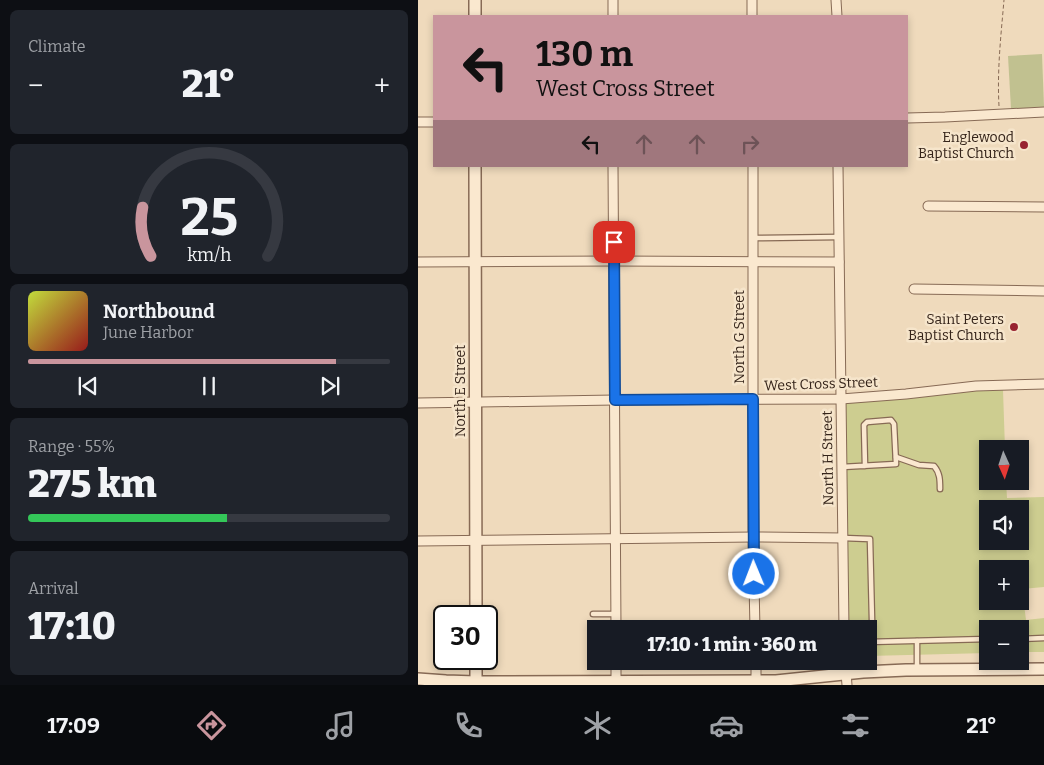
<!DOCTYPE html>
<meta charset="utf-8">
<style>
:root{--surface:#171b24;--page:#20242c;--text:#f1f3f6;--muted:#9ea1a6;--line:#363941;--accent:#c9959d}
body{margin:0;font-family:Bitter,serif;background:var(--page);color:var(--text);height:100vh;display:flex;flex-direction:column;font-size:19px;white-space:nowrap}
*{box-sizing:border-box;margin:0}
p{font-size:16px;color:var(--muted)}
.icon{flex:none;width:28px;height:28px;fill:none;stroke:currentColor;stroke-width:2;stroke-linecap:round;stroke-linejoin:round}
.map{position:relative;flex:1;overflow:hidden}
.panel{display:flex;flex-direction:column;gap:10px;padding:10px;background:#0d0f14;width:418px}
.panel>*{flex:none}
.hud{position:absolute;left:15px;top:15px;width:475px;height:152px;border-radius:0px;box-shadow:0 2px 8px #0003;background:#c9959d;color:#111;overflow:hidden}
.needle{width:32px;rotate:177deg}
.buttons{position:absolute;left:561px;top:440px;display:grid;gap:10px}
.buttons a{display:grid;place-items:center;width:50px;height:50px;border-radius:0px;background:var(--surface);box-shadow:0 2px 8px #0003;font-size:25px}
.speed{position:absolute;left:15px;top:605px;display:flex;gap:10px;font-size:25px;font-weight:700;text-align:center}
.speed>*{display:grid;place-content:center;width:65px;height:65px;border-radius:50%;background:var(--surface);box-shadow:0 2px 8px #0003;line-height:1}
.speed .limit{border:2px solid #111;border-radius:8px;background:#fff;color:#111}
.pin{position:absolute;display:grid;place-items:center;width:42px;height:42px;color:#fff;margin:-21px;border-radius:10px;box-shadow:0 2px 8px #0006}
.me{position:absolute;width:55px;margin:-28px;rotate:359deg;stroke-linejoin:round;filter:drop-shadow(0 0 4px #0008)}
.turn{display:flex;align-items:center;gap:18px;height:105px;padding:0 20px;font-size:22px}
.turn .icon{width:65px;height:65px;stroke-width:2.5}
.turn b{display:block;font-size:35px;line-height:42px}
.lanes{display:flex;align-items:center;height:48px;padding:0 20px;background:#0003;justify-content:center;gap:25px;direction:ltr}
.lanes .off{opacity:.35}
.big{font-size:38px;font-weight:800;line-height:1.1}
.panel .widget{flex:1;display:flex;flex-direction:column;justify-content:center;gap:8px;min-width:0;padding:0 18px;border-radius:8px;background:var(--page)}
.panel .dial{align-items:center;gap:0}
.dial svg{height:130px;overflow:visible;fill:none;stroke:var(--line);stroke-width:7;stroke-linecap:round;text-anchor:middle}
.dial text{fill:var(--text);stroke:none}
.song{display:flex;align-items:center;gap:15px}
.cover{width:60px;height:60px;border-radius:8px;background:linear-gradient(135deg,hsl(70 70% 55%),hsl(0 70% 35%))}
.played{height:5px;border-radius:2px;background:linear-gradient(90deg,var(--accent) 85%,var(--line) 85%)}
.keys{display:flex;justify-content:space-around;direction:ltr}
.heat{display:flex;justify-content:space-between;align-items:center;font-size:28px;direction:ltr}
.charge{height:8px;border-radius:4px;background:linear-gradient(90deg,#34c759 55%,var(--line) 0)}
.trip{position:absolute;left:169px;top:620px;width:290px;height:50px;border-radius:0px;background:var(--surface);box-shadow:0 2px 8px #0003;font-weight:800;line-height:50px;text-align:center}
.dock{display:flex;height:80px;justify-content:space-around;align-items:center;background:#090b0e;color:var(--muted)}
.dock .icon{width:35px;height:35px}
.dock .on{color:var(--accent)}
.dock b{font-size:22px;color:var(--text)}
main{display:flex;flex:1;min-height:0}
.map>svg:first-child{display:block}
.green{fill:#cdcd90;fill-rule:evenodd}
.cemetery{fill:#c1c190}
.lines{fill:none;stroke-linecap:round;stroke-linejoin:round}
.service-casing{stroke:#876a55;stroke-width:7}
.minor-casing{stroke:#876a55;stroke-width:11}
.tertiary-casing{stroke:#876a55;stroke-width:14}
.path{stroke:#876a55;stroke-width:1;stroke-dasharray:4 2.5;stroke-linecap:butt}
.service{stroke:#fae8cf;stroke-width:4.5}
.minor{stroke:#fae8cf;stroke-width:9}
.tertiary{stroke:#fae8cf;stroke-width:11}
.route-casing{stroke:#114b97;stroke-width:12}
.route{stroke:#1a73e8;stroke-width:9}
.poi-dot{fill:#982331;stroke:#f6e5cb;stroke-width:2}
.labels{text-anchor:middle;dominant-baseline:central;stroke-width:5;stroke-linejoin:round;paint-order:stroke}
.poi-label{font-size:14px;fill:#35241a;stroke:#f6e5cb;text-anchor:end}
.street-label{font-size:14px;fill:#35241a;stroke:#f6e5cb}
</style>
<main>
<section class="panel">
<div class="widget"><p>Climate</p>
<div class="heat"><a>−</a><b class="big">21°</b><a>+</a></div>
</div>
<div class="widget dial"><svg viewBox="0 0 100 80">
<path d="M14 69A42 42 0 1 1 86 69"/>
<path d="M14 69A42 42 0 0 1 9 39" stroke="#c9959d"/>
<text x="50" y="56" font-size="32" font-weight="700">25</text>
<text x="50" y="72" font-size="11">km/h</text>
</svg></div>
<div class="widget">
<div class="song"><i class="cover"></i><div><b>Northbound</b><p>June Harbor</p></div></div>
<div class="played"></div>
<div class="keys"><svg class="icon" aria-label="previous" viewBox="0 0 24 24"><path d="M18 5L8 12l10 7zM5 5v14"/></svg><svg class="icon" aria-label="pause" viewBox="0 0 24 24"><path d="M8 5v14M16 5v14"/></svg><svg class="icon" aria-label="next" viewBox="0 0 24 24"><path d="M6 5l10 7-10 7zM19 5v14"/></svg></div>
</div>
<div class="widget"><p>Range · 55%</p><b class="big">275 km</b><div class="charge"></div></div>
<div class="widget"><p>Arrival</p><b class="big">17:10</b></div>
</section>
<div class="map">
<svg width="627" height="685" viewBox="0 0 627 685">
<rect width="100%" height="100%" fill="#efdabc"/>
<path class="green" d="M 585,390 L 587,449 L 570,449 L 570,481 L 588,481 L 589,498 L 626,497 L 626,587 L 604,589 L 608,620 L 626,618 L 626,652 L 603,652 L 602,629 L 570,629 L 570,653 L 450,656 L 450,629 L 430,629 L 427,403 L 488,399 L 559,391 ZM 570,509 L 602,509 L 602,541 L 570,541 ZM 570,569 L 602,569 L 602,601 L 570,601 Z"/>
<path class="cemetery" d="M 624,54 L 626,107 L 593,109 L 590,56 Z"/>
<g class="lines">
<defs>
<g id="service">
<path d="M 336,238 L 421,237"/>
<path d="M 478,457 L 501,465 L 516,466 C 522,473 522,480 522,489"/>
<path d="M 424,467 L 478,464 L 476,424 L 473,420 L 449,422 L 446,425 L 447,466"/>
<path d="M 425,538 L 452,539 L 454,620 L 450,635"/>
<path d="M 175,614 L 198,614"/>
<path d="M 602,639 L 627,638"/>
<path d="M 499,641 L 499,669"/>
<path d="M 450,642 L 570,639"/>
</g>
<g id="minor">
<path d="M 418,0 L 419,16"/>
<path d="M 195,16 L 195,0"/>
<path d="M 334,16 L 334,0"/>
<path d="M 489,118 L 527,117 L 627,112"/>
<path d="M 0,122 L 16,122"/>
<path d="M 195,166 L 198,629"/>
<path d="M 335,166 L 335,537 L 337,629"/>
<path d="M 420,166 L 426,629"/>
<path d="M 510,206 L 627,207"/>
<path d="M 0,262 L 196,261 L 421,262"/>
<path d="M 496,289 L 627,291"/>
<path d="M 0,403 L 197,400 L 423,399 L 488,394 L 558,386 L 627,384"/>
<path d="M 0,541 L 335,537 L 425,538"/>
<path d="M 338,661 L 338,685"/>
<path d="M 427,661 L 429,685"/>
<path d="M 198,685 L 198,661"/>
</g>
<g id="tertiary">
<path d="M 57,0 L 57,16"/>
<path d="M 57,166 L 58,616"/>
<path d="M 0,679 L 28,681 L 58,682 L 358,681 L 445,672 L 488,670 L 627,669"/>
<path d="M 58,685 L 58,659"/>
</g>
</defs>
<use href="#service" class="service-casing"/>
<use href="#minor" class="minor-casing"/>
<use href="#tertiary" class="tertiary-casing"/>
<path class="path" d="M 581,106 C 579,70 583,35 586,0"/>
<use href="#service" class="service"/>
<use href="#minor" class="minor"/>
<use href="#tertiary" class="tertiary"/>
</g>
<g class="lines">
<defs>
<path id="route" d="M 196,242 L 197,400 L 335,399 L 336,574"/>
</defs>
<use href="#route" class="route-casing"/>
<use href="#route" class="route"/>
</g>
<g class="poi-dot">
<circle cx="606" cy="145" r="5"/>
<circle cx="596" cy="327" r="5"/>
</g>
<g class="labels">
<g class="poi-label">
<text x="596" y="137">Englewood<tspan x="596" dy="16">Baptist Church</tspan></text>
<text x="586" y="319">Saint Peters<tspan x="586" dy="16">Baptist Church</tspan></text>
</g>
<g class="street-label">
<text transform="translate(321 337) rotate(-90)">North G Street</text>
<text transform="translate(403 384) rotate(-2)">West Cross Street</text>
<text transform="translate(42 391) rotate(-90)">North E Street</text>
<text transform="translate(410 458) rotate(-91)">North H Street</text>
</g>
</g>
</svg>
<div class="buttons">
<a><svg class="needle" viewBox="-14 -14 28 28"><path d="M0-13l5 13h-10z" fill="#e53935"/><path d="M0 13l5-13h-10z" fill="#9ea1a6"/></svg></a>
<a><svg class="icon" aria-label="sound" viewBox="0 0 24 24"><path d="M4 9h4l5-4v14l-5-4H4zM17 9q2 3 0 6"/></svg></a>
<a>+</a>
<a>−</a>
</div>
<div class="speed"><div class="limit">30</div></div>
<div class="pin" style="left:196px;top:242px;background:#d93025"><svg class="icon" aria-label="arrive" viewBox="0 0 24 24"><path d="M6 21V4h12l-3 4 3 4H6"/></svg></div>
<svg class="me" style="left:336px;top:574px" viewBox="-20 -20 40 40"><circle r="17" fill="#1a73e8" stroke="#fff" stroke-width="3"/><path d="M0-11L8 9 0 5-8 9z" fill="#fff"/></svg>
<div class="trip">17:10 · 1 min · 360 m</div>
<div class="hud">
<div class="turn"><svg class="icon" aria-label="left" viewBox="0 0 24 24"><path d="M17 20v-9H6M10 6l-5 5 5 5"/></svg><div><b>130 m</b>West Cross Street</div></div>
<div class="lanes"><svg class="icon" aria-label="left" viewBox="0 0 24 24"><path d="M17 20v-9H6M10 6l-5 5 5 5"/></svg><svg class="icon off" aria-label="ahead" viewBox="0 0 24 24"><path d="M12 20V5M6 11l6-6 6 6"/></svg><svg class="icon off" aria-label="ahead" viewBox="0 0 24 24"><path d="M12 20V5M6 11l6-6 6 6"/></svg><svg class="icon off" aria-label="right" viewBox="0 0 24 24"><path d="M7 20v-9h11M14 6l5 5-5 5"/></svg></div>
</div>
</div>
</main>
<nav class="dock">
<b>17:09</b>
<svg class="icon on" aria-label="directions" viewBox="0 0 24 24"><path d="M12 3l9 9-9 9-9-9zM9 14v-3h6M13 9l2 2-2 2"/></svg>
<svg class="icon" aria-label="music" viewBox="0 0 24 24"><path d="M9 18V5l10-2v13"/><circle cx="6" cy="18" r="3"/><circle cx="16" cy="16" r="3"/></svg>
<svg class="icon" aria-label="phone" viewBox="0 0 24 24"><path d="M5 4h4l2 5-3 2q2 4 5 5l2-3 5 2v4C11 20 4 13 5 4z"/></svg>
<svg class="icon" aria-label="climate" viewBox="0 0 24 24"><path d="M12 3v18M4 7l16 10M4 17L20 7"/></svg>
<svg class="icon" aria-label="car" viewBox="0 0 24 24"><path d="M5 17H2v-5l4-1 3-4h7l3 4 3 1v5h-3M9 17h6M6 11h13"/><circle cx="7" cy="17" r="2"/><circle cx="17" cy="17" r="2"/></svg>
<svg class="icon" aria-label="filters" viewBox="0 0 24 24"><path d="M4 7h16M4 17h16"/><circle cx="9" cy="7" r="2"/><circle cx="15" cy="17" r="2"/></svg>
<b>21°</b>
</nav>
